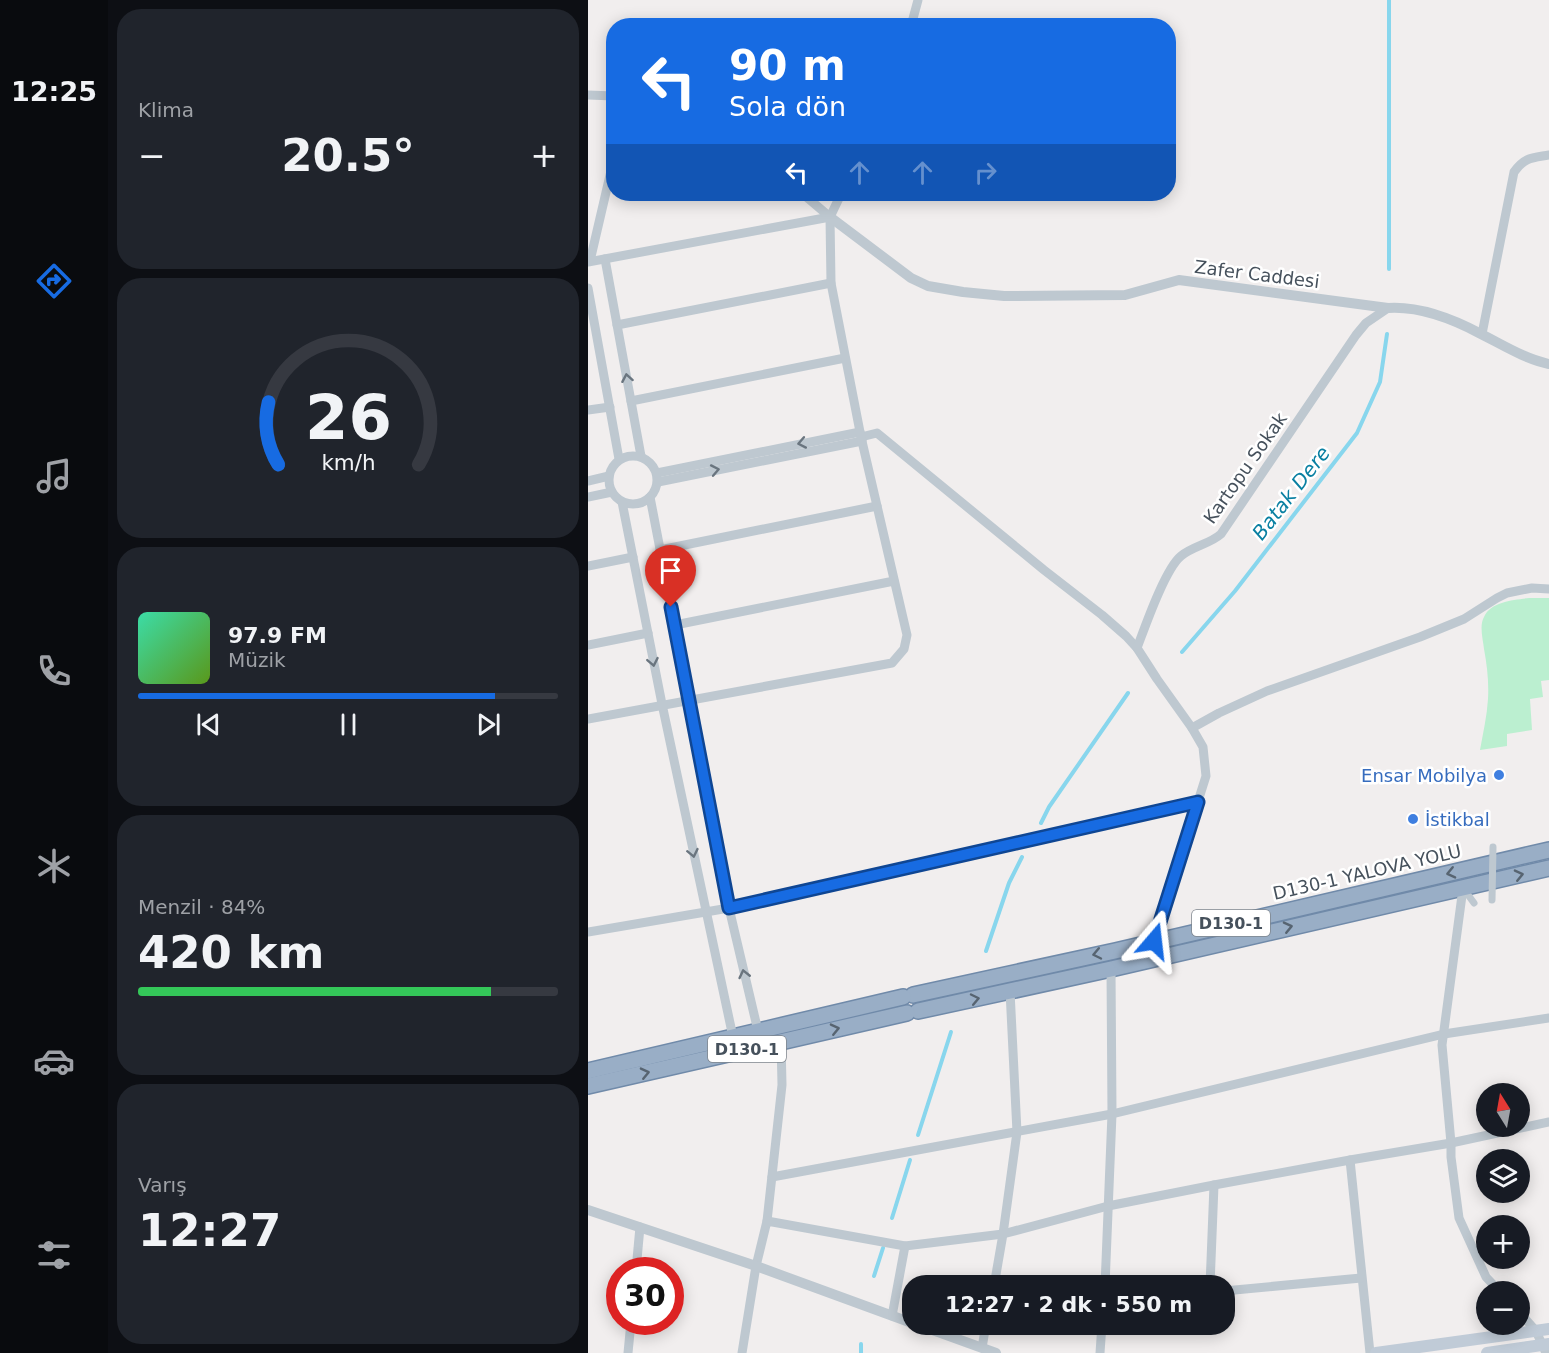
<!DOCTYPE html>
<html lang="tr">
<meta charset="utf-8">
<style>
:root{--surface:#171b24;--page:#20242c;--text:#f1f3f6;--muted:#9ea1a6;--line:#363941;--accent:#176be2}
body{margin:0;font-family:"DejaVu Sans",sans-serif;background:var(--page);color:var(--text);height:100vh;display:flex;flex-direction:column;font-size:22px;white-space:nowrap}
*{box-sizing:border-box;margin:0}
p{font-size:20px;color:var(--muted)}
.icon{flex:none;width:33px;height:33px;fill:none;stroke:currentColor;stroke-width:2;stroke-linecap:round;stroke-linejoin:round}
.map{position:relative;flex:1;overflow:hidden}
.drawer{display:flex;flex-direction:column;gap:9px;padding:9px;background:#0d0f14;width:480px}
.drawer>*{flex:none}
.top-card{position:absolute;left:18px;top:18px;width:570px;height:183px;border-radius:24px;box-shadow:0 3px 15px #0003;background:#176be2;color:#fff;overflow:hidden}
.needle{width:39px;rotate:349deg}
.buttons{position:absolute;left:888px;top:1083px;display:grid;gap:12px}
.buttons a{display:grid;place-items:center;width:54px;height:54px;border-radius:50%;background:var(--surface);box-shadow:0 3px 15px #0003;font-size:30px}
.speed{position:absolute;left:18px;top:1257px;display:flex;gap:12px;font-size:30px;font-weight:700;text-align:center}
.speed>*{display:grid;place-content:center;width:78px;height:78px;border-radius:50%;background:var(--surface);box-shadow:0 3px 15px #0003;line-height:1}
.speed .limit{border:9px solid #d22;background:#fff;color:#111}
.pin{position:absolute;display:grid;place-items:center;width:51px;height:51px;color:#fff;margin:-62px -26px;border-radius:50% 50% 50% 0;rotate:-45deg;box-shadow:0 0 6px #0007}
.pin .icon{rotate:45deg}
.me{position:absolute;width:66px;margin:-33px;rotate:17deg;stroke-linejoin:round;filter:drop-shadow(0 0 4px #0008)}
.turn{display:flex;align-items:center;gap:21px;height:126px;padding:0 24px;font-size:27px}
.turn .icon{width:78px;height:78px;stroke-width:2.5}
.turn b{display:block;font-size:42px;line-height:51px}
.lanes{display:flex;align-items:center;height:57px;padding:0 24px;background:#0003;justify-content:center;gap:30px;direction:ltr}
.lanes .off{opacity:.35}
.big{font-size:45px;font-weight:700;line-height:1.1}
.drawer .widget{flex:1;display:flex;flex-direction:column;justify-content:center;gap:9px;min-width:0;padding:0 21px;border-radius:24px;background:var(--page)}
.drawer .dial{align-items:center;gap:0}
.dial svg{height:156px;overflow:visible;fill:none;stroke:var(--line);stroke-width:7;stroke-linecap:round;text-anchor:middle}
.dial text{fill:var(--text);stroke:none}
.song{display:flex;align-items:center;gap:18px}
.cover{width:72px;height:72px;border-radius:9px;background:linear-gradient(135deg,hsl(160 70% 55%),hsl(90 70% 35%))}
.played{height:6px;border-radius:3px;background:linear-gradient(90deg,var(--accent) 85%,var(--line) 85%)}
.keys{display:flex;justify-content:space-around;direction:ltr}
.heat{display:flex;justify-content:space-between;align-items:center;font-size:33px;direction:ltr}
.charge{height:9px;border-radius:4px;background:linear-gradient(90deg,#34c759 84%,var(--line) 0)}
.trip{position:absolute;left:314px;top:1275px;width:333px;height:60px;border-radius:24px;background:var(--surface);box-shadow:0 3px 15px #0003;font-weight:700;line-height:60px;text-align:center}
main{display:flex;flex:1;min-height:0}
.dock{display:flex;flex-direction:column;width:108px;justify-content:space-around;align-items:center;background:#090b0e;color:var(--muted)}
.dock .icon{width:42px;height:42px}
.dock .current{color:var(--accent)}
.dock b{font-size:27px;color:var(--text)}
.map>svg:first-child{display:block}
.green{fill:#bbefd0}
.lines{fill:none;stroke-linecap:round;stroke-linejoin:round}
.stream{stroke:#88d6ed;stroke-width:4}
.trunk-casing{stroke:#708aa9;stroke-width:18}
.pedestrian{stroke:#bec8d0;stroke-width:7}
.minor{stroke:#bec8d0;stroke-width:9}
.tertiary{stroke:#bec8d0;stroke-width:10}
.secondary{stroke:#c0cbd7;stroke-width:12}
.trunk{stroke:#99aec6;stroke-width:15}
.pedestrian-bridge{stroke:#bec8d0;stroke-width:7}
.oneway{stroke:#6a757f}
.oneway2{stroke:#576471}
.route-casing{stroke:#0f4693;stroke-width:15}
.route{stroke:#176be2;stroke-width:10}
.shop-dot{fill:#3f7fe0;stroke:#fff;stroke-width:2}
.labels{text-anchor:middle;dominant-baseline:central;stroke-width:5;stroke-linejoin:round;paint-order:stroke}
.shield{fill:#fff;stroke:#7e858d;stroke-width:1.5}
.shield-label{font-size:16px;font-weight:bold;fill:#46515c}
.street-label{font-size:18px;fill:#46515c;stroke:#fff}
.shop-label{font-size:18px;fill:#366cbe;stroke:#fff;text-anchor:end}
.water-label{font-size:20px;font-style:italic;fill:#0a80a2;stroke:#fff}
</style>
<main>
<nav class="dock">
<b>12:25</b>
<svg class="icon current" aria-label="directions" viewBox="0 0 24 24"><path d="M12 3l9 9-9 9-9-9zM9 14v-3h6M13 9l2 2-2 2"/></svg>
<svg class="icon" aria-label="music" viewBox="0 0 24 24"><path d="M9 18V5l10-2v13"/><circle cx="6" cy="18" r="3"/><circle cx="16" cy="16" r="3"/></svg>
<svg class="icon" aria-label="phone" viewBox="0 0 24 24"><path d="M5 4h4l2 5-3 2q2 4 5 5l2-3 5 2v4C11 20 4 13 5 4z"/></svg>
<svg class="icon" aria-label="climate" viewBox="0 0 24 24"><path d="M12 3v18M4 7l16 10M4 17L20 7"/></svg>
<svg class="icon" aria-label="car" viewBox="0 0 24 24"><path d="M5 17H2v-5l4-1 3-4h7l3 4 3 1v5h-3M9 17h6M6 11h13"/><circle cx="7" cy="17" r="2"/><circle cx="17" cy="17" r="2"/></svg>
<svg class="icon" aria-label="filters" viewBox="0 0 24 24"><path d="M4 7h16M4 17h16"/><circle cx="9" cy="7" r="2"/><circle cx="15" cy="17" r="2"/></svg>
</nav>
<section class="drawer">
<div class="widget"><p>Klima</p>
<div class="heat"><a>−</a><b class="big">20.5°</b><a>+</a></div>
</div>
<div class="widget dial"><svg viewBox="0 0 100 80">
<path d="M14 69A42 42 0 1 1 86 69"/>
<path d="M14 69A42 42 0 0 1 9 37" stroke="#176be2"/>
<text x="50" y="56" font-size="32" font-weight="700">26</text>
<text x="50" y="72" font-size="11">km/h</text>
</svg></div>
<div class="widget">
<div class="song"><i class="cover"></i><div><b>97.9 FM</b><p>Müzik</p></div></div>
<div class="played"></div>
<div class="keys"><svg class="icon" aria-label="previous" viewBox="0 0 24 24"><path d="M18 5L8 12l10 7zM5 5v14"/></svg><svg class="icon" aria-label="pause" viewBox="0 0 24 24"><path d="M8 5v14M16 5v14"/></svg><svg class="icon" aria-label="next" viewBox="0 0 24 24"><path d="M6 5l10 7-10 7zM19 5v14"/></svg></div>
</div>
<div class="widget"><p>Menzil · 84%</p><b class="big">420 km</b><div class="charge"></div></div>
<div class="widget"><p>Varış</p><b class="big">12:27</b></div>
</section>
<div class="map">
<svg width="961" height="1353" viewBox="0 0 961 1353">
<rect width="100%" height="100%" fill="#f1eeee"/>
<path class="green" d="M 941,598 L 961,598 L 961,680 L 953,681 L 955,697 L 942,699 L 944,730 L 919,734 L 919,746 L 892,750 C 895,733 899,716 900,699 C 901,682 899,665 896,649 C 895,639 891,626 896,617 C 903,601 926,600 941,598 Z"/>
<g class="lines">
<g class="stream">
<path d="M 801,269 L 801,0"/>
<path d="M 594,652 L 647,591 L 769,433 L 792,382 L 799,334"/>
<path d="M 453,823 L 461,807 L 540,693"/>
<path d="M 398,951 L 421,883 L 434,857"/>
<path d="M 330,1135 L 363,1032"/>
<path d="M 304,1218 L 322,1160"/>
<path d="M 286,1276 L 295,1248"/>
<path d="M 273,1353 L 273,1344"/>
</g>
<defs>
<g id="trunk">
<path d="M 325,995 L 527,951 L 961,850"/>
<path d="M 330,1011 L 523,969 L 961,868"/>
<path d="M 0,1071 L 315,997"/>
<path d="M 0,1086 L 319,1013"/>
</g>
</defs>
<use href="#trunk" class="trunk-casing"/>
<path class="pedestrian" d="M 875,888 L 886,903"/>
<g class="minor">
<path d="M 323,26 L 330,0"/>
<path d="M 0,95 L 26,96"/>
<path d="M 17,259 L 53,456"/>
<path d="M 2,261 L 26,158"/>
<path d="M 0,262 L 242,217 L 253,194"/>
<path d="M 0,288 L 31,459"/>
<path d="M 29,325 L 243,283"/>
<path d="M 894,334 L 926,172 C 937,157 944,158 961,155"/>
<path d="M 43,401 L 257,358"/>
<path d="M 0,410 L 22,407"/>
<path d="M 273,437 L 289,433 L 456,570 L 514,615 L 538,636 L 549,648 L 569,679 L 604,728 L 615,747 L 618,776 L 566,941"/>
<circle cx="45" cy="480" r="24"/>
<path d="M 69,473 L 272,432"/>
<path d="M 0,481 L 21,476"/>
<path d="M 70,482 L 274,441"/>
<path d="M 0,497 L 24,492"/>
<path d="M 62,497 L 141,908 L 170,1031"/>
<path d="M 34,502 L 74,704 L 145,1037"/>
<path d="M 72,550 L 289,506"/>
<path d="M 0,566 L 45,557"/>
<path d="M 87,625 L 306,581"/>
<path d="M 0,645 L 60,633"/>
<path d="M 549,648 C 557,627 577,569 593,556 C 605,546 622,544 633,534 L 768,335 L 778,323 L 800,308"/>
<path d="M 0,719 L 304,663 L 316,649 L 319,635 L 273,437 L 243,283 L 242,217 L 215,194"/>
<path d="M 604,728 L 631,713 L 679,691 L 832,637 L 876,619 L 909,598 L 919,593 L 944,588 L 961,589"/>
<path d="M 875,888 L 854,1045 L 863,1143 L 863,1157 L 871,1218 L 898,1277 L 912,1292"/>
<path d="M 0,932 L 141,908 L 610,802"/>
<path d="M 762,1160 L 782,1353"/>
<path d="M 184,1177 L 524,1114 L 856,1034 L 961,1018"/>
<path d="M 179,1221 L 194,1085 L 193,1041"/>
<path d="M 48,1270 L 52,1227"/>
<path d="M 406,1286 L 415,1234 L 429,1132 L 422,991"/>
<path d="M 517,1286 L 524,1114 L 523,969"/>
<path d="M 622,1286 L 626,1185"/>
<path d="M 636,1291 L 773,1278"/>
<path d="M 932,1313 L 948,1331 L 958,1353"/>
<path d="M 304,1316 L 317,1246"/>
<path d="M 394,1348 L 398,1324"/>
<path d="M 40,1353 L 43,1322"/>
<path d="M 154,1353 L 168,1266 L 179,1221 L 317,1246 L 415,1234 L 520,1206 L 626,1185 L 762,1160 L 863,1143 L 961,1122"/>
<path d="M 512,1353 L 514,1324"/>
</g>
<g class="tertiary">
<path d="M 242,217 L 323,278 L 340,286 L 375,292 L 416,296 L 537,295 L 591,280 L 800,308 C 831,306 865,319 893,334 C 915,345 937,359 961,364"/>
<path d="M 0,1210 L 168,1266 L 324,1323"/>
<path d="M 328,1324 L 408,1353"/>
</g>
<g class="secondary">
<path d="M 788,1353 L 961,1329"/>
<path d="M 899,1353 L 961,1344"/>
</g>
<use href="#trunk" class="trunk"/>
<path class="pedestrian-bridge" d="M 904,900 L 905,847"/>
</g>
<defs><path id="oneway-chevron" d="M-2-3.5L2.5 0L-2 3.5" fill="none" stroke-width="1.6" stroke-linecap="round" stroke-linejoin="round" transform="scale(1.5)"/></defs>
<g class="oneway">
<use href="#oneway-chevron" transform="translate(39 378) rotate(-100)"/>
<use href="#oneway-chevron" transform="translate(214 443) rotate(169)"/>
<use href="#oneway-chevron" transform="translate(127 470) rotate(-11)"/>
<use href="#oneway-chevron" transform="translate(65 662) rotate(79)"/>
<use href="#oneway-chevron" transform="translate(105 853) rotate(78)"/>
<use href="#oneway-chevron" transform="translate(156 974) rotate(-103)"/>
</g>
<g class="oneway2">
<use href="#oneway-chevron" transform="translate(863 873) rotate(167)"/>
<use href="#oneway-chevron" transform="translate(931 875) rotate(-13)"/>
<use href="#oneway-chevron" transform="translate(700 927) rotate(-13)"/>
<use href="#oneway-chevron" transform="translate(509 954) rotate(168)"/>
<use href="#oneway-chevron" transform="translate(387 999) rotate(-12)"/>
<use href="#oneway-chevron" transform="translate(247 1029) rotate(-13)"/>
<use href="#oneway-chevron" transform="translate(57 1073) rotate(-13)"/>
</g>
<g class="lines">
<defs>
<path id="route" d="M 83,607 L 141,908 L 610,802 L 566,941"/>
</defs>
<use href="#route" class="route-casing"/>
<use href="#route" class="route"/>
</g>
<g class="shop-dot">
<circle cx="911" cy="775" r="6"/>
<circle cx="825" cy="819" r="6"/>
</g>
<g class="labels">
<g class="shield">
<rect x="604" y="910" width="78" height="26" rx="4.5"/>
<rect x="120" y="1036" width="78" height="26" rx="4.5"/>
</g>
<g class="shield-label">
<text x="643" y="923">D130-1</text>
<text x="159" y="1049">D130-1</text>
</g>
<g class="street-label">
<text transform="translate(669 274) rotate(7)">Zafer Caddesi</text>
<text transform="translate(657 468) rotate(-55)">Kartopu Sokak</text>
<text transform="translate(779 872) rotate(-13)">D130-1 YALOVA YOLU</text>
</g>
<g class="shop-label">
<text x="899" y="775">Ensar Mobilya</text>
<text x="837" y="819" text-anchor="start">İstikbal</text>
</g>
<g class="water-label">
<text transform="translate(703 493) rotate(-52)">Batak Dere</text>
</g>
</g>
</svg>
<div class="buttons">
<a><svg class="needle" viewBox="-14 -14 28 28"><path d="M0-13l5 13h-10z" fill="#e53935"/><path d="M0 13l5-13h-10z" fill="#9ea1a6"/></svg></a>
<a><svg class="icon" aria-label="layers" viewBox="0 0 24 24"><path d="M12 4l9 5-9 5-9-5zM3 14l9 5 9-5"/></svg></a>
<a>+</a>
<a>−</a>
</div>
<div class="speed"><div class="limit">30</div></div>
<div class="pin" style="left:83px;top:607px;background:#d93025"><svg class="icon" aria-label="arrive" viewBox="0 0 24 24"><path d="M6 21V4h12l-3 4 3 4H6"/></svg></div>
<svg class="me" style="left:566px;top:941px" viewBox="-20 -20 40 40"><path d="M0-17L14 15 0 8-14 15z" fill="#176be2" stroke="#fff" stroke-width="4"/></svg>
<div class="trip">12:27 · 2 dk · 550 m</div>
<div class="top-card">
<div class="turn"><svg class="icon" aria-label="left" viewBox="0 0 24 24"><path d="M17 20v-9H6M10 6l-5 5 5 5"/></svg><div><b>90 m</b>Sola dön</div></div>
<div class="lanes"><svg class="icon" aria-label="left" viewBox="0 0 24 24"><path d="M17 20v-9H6M10 6l-5 5 5 5"/></svg><svg class="icon off" aria-label="ahead" viewBox="0 0 24 24"><path d="M12 20V5M6 11l6-6 6 6"/></svg><svg class="icon off" aria-label="ahead" viewBox="0 0 24 24"><path d="M12 20V5M6 11l6-6 6 6"/></svg><svg class="icon off" aria-label="right" viewBox="0 0 24 24"><path d="M7 20v-9h11M14 6l5 5-5 5"/></svg></div>
</div>
</div>
</main>
